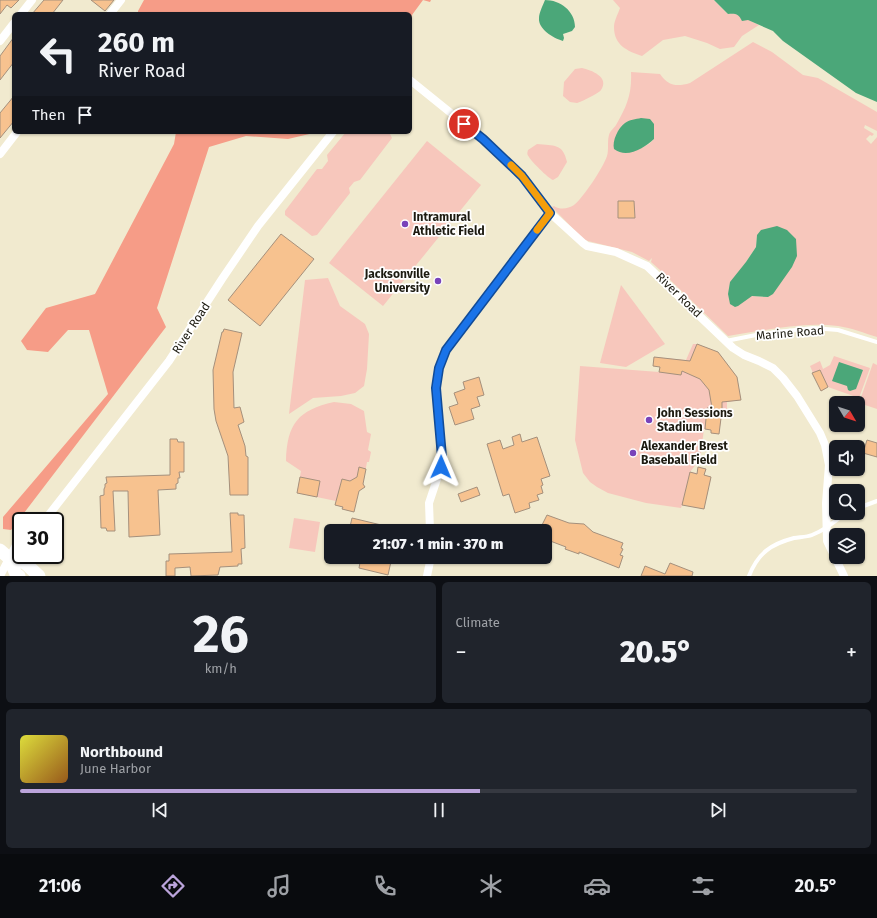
<!DOCTYPE html>
<meta charset="utf-8">
<style>
:root{--surface:#171b24;--page:#20242c;--text:#f1f3f6;--muted:#9ea1a6;--line:#363941;--accent:#bba4db}
body{margin:0;font-family:"Fira Sans",sans-serif;background:var(--page);color:var(--text);height:100vh;display:flex;flex-direction:column;font-size:15px;white-space:nowrap}
*{box-sizing:border-box;margin:0}
p{font-size:13px;color:var(--muted)}
.icon{flex:none;width:22px;height:22px;fill:none;stroke:currentColor;stroke-width:2;stroke-linecap:round;stroke-linejoin:round}
.map{position:relative;height:576px;overflow:hidden}
.side{display:flex;flex-direction:column;gap:6px;padding:6px;background:#0d0f14;flex:1}
.side>*{flex:none}
.guide{position:absolute;left:12px;top:12px;width:400px;height:122px;border-radius:6px;box-shadow:0 1px 3px #0004;background:#171b24;color:var(--text);overflow:hidden}
.needle{width:26px;rotate:129deg}
.buttons{position:absolute;left:829px;top:396px;display:grid;gap:8px}
.buttons a{display:grid;place-items:center;width:36px;height:36px;border-radius:6px;background:var(--surface);box-shadow:0 1px 3px #0004;font-size:20px}
.speed{position:absolute;left:12px;top:512px;display:flex;gap:8px;font-size:20px;font-weight:700;text-align:center}
.speed>*{display:grid;place-content:center;width:52px;height:52px;border-radius:50%;background:var(--surface);box-shadow:0 1px 3px #0004;line-height:1}
.speed .limit{border:2px solid #111;border-radius:6px;background:#fff;color:#111}
.pin{position:absolute;display:grid;place-items:center;width:34px;height:34px;color:#fff;margin:-17px;border:2px solid #fff;border-radius:50%;box-shadow:0 1px 4px #0007}
.me{position:absolute;width:44px;margin:-22px;rotate:1deg;stroke-linejoin:round;filter:drop-shadow(0 0 3px #0008)}
.turn{display:flex;align-items:center;gap:14px;height:84px;padding:0 20px;font-size:18px}
.turn .icon{width:52px;height:52px;stroke-width:2.5}
.turn b{display:block;font-size:28px;line-height:34px}
.then{display:flex;align-items:center;height:38px;padding:0 20px;background:#0003;gap:8px;font-size:15px}
.big{font-size:30px;font-weight:800;line-height:1.1}
.side .card{flex:1;display:flex;flex-direction:column;justify-content:center;gap:6px;min-width:0;padding:0 14px;border-radius:6px;background:var(--page)}
.side .dial{align-items:center;gap:0}
.dial b{font-size:52px;line-height:1}
.song{display:flex;align-items:center;gap:12px}
.cover{width:48px;height:48px;border-radius:6px;background:linear-gradient(135deg,hsl(60 70% 55%),hsl(30 70% 35%))}
.played{height:4px;border-radius:2px;background:linear-gradient(90deg,var(--accent) 55%,var(--line) 55%)}
.keys{display:flex;justify-content:space-around;direction:ltr}
.heat{display:flex;justify-content:space-between;align-items:center;font-size:22px;direction:ltr}
.side .tiles{flex:1;display:grid;gap:6px;grid-template-columns:1fr 1fr}
.card:last-child{grid-column:span 2}
.trip{position:absolute;left:324px;top:524px;width:228px;height:40px;border-radius:6px;background:var(--surface);box-shadow:0 1px 3px #0004;font-weight:800;line-height:40px;text-align:center}
.menu{display:flex;height:64px;justify-content:space-around;align-items:center;background:#090b0e;color:var(--muted)}
.menu .icon{width:28px;height:28px}
.menu .selected{color:var(--accent)}
.menu b{font-size:18px;color:var(--text)}
.map>svg:first-child{display:block}
.green{fill:#f7c7bc;fill-rule:evenodd}
.forest{fill:#f69c87}
.water{fill:#4ba779}
.building{fill:#f7c28f;stroke:#a5907c}
.lines{fill:none;stroke-linecap:round;stroke-linejoin:round}
.service{stroke:#fff;stroke-width:4}
.minor{stroke:#fff;stroke-width:8}
.primary{stroke:#fff;stroke-width:13}
.route-casing{stroke:#114b97;stroke-width:10}
.route{stroke:#1a73e8;stroke-width:7}
.slow{stroke:#f59e0b;stroke-width:7}
.poi-dot{fill:#7843ba;stroke:#fff;stroke-width:1.5}
.labels{text-anchor:middle;dominant-baseline:central;stroke-width:3.5;stroke-linejoin:round;paint-order:stroke}
.poi-label{font-size:12px;font-weight:bold;fill:#1d1b11;stroke:#fff;text-anchor:start}
.street-label{font-size:12px;fill:#1d1b11;stroke:#fff}
</style>
<div class="map">
<svg width="877" height="576" viewBox="0 0 877 576">
<rect width="100%" height="100%" fill="#f1eacf"/>
<g class="green">
<path d="M 613,0 L 714,0 L 728,14 L 734,13 L 759,25 L 742,36 L 734,47 L 720,49 L 707,43 L 685,36 L 663,40 L 642,56 C 627,51 614,45 614,27 C 614,21 618,14 620,8 Z"/>
<path d="M 753,42 L 772,52 L 803,75 L 818,78 L 877,112 L 877,131 L 865,125 L 864,128 L 874,134 L 872,136 L 870,135 L 866,139 L 871,144 L 877,137 L 877,337 C 864,333 852,328 838,326 C 803,321 762,331 728,336 L 660,270 L 651,262 L 652,258 L 649,261 L 632,252 L 588,241 L 583,239 L 552,207 L 554,206 C 560,210 568,209 574,205 C 583,198 603,168 607,156 C 609,149 607,142 609,135 C 610,131 614,128 616,125 C 627,106 632,94 631,72 L 660,74 C 668,86 677,87 690,83 ZM 622,126 L 654,139 L 649,144 L 639,149 L 619,132 ZM 757,235 L 768,297 L 752,296 L 746,262 L 756,247 Z"/>
<path d="M 582,68 C 591,70 610,77 601,90 C 599,93 581,102 577,103 L 570,102 L 563,96 L 564,82 L 575,69 Z"/>
<path d="M 346,132 L 389,132 L 392,138 L 360,180 L 354,182 L 349,188 L 350,193 L 317,235 L 312,236 L 285,215 L 285,211 L 317,169 L 322,169 L 328,161 L 327,155 Z"/>
<path d="M 427,141 L 481,185 L 383,306 L 329,263 Z"/>
<path d="M 537,144 C 554,146 563,143 567,162 L 558,177 L 553,180 C 548,178 531,161 529,157 C 527,154 527,154 528,150 Z"/>
<path d="M 328,278 L 340,306 L 365,324 L 369,334 L 367,369 L 364,386 L 355,393 L 341,396 L 313,398 L 289,414 L 305,280 Z"/>
<path d="M 621,285 L 665,344 L 626,367 L 600,363 Z"/>
<path d="M 693,344 L 697,344 L 718,352 L 737,377 L 741,400 L 727,402 L 727,410 L 722,410 L 719,434 L 711,433 L 711,430 L 704,429 L 700,459 L 690,472 L 697,473 L 698,467 L 706,469 L 704,475 L 711,477 L 704,509 L 682,505 L 681,508 L 646,503 L 608,493 L 597,487 L 590,482 L 583,473 L 575,440 L 580,366 L 659,372 L 660,367 L 653,366 L 654,357 L 686,360 Z"/>
<path d="M 834,356 L 870,368 L 859,398 L 828,387 L 821,391 L 810,366 L 820,361 L 823,369 L 830,365 Z"/>
<path d="M 873,363 L 877,365 L 877,409 L 859,403 Z"/>
<path d="M 334,402 L 351,404 L 364,411 L 367,432 L 371,434 L 368,450 L 371,452 L 369,462 L 367,462 L 363,484 L 365,487 L 358,491 L 348,510 L 342,509 L 342,507 L 335,505 L 336,501 L 297,493 L 301,471 L 286,461 C 287,424 298,410 334,402 Z"/>
<path d="M 294,518 L 320,522 L 315,552 L 289,548 Z"/>
</g>
<g class="forest">
<path d="M 144,0 L 431,0 L 430,2 L 423,0 L 412,15 L 410,22 L 410,14 L 138,14 L 138,11 Z"/>
<path d="M 176,132 L 318,132 L 288,139 L 246,136 L 209,147 L 157,308 L 166,327 L 11,530 L 3,529 L 3,517 L 108,394 L 89,330 L 68,330 L 48,352 L 27,350 L 21,341 L 46,308 L 95,294 L 174,144 Z"/>
</g>
<g class="water">
<path d="M 545,0 C 560,0 575,11 575,27 L 572,31 L 563,34 L 564,38 L 563,41 C 553,38 538,29 539,18 C 539,13 543,5 545,0 Z"/>
<path d="M 714,0 L 877,0 L 877,102 L 856,93 L 783,41 L 773,31 L 748,20 L 742,21 C 739,14 735,13 728,14 Z"/>
<path d="M 641,118 L 650,119 L 654,124 L 654,139 C 644,148 627,159 614,149 C 612,141 618,128 625,123 C 629,120 636,119 641,118 Z"/>
<path d="M 777,226 L 787,230 L 796,239 L 797,256 L 792,267 L 773,294 L 768,297 L 752,296 L 738,306 L 735,307 L 730,304 L 728,294 L 730,282 L 746,262 L 756,247 L 757,235 L 761,230 Z"/>
<path d="M 839,362 L 863,370 L 856,389 L 850,391 L 848,390 L 847,386 L 832,381 Z"/>
</g>
<g class="building">
<path d="M 0,0 L 19,0 L 11,8 L 7,5 L 0,14 Z"/>
<path d="M 44,0 L 63,0 L 52,14 L 32,14 Z"/>
<path d="M 91,0 L 114,0 L 105,11 Z"/>
<path d="M 14,37 L 14,62 L 0,80 L 0,56 Z"/>
<path d="M 14,96 L 14,121 L 0,138 L 0,113 Z"/>
<path d="M 618,201 L 634,201 L 635,218 L 618,218 Z"/>
<path d="M 281,234 L 314,259 L 260,326 L 228,300 Z"/>
<path d="M 224,329 L 242,333 L 233,372 L 234,408 L 240,407 L 244,422 L 238,425 L 245,446 L 246,456 L 248,457 L 248,495 L 230,495 L 228,456 L 216,421 L 214,409 L 213,370 L 222,332 L 223,332 Z"/>
<path d="M 697,344 L 718,352 L 737,377 L 741,400 L 722,402 L 722,410 L 719,434 L 711,433 L 711,430 L 705,429 L 707,408 L 712,408 L 709,390 L 700,379 L 682,371 L 681,375 L 659,372 L 660,367 L 653,366 L 654,357 L 690,361 Z"/>
<path d="M 820,370 L 828,387 L 821,391 L 812,373 Z"/>
<path d="M 479,377 L 484,395 L 477,397 L 480,406 L 471,409 L 474,419 L 455,425 L 449,407 L 458,404 L 454,393 L 465,389 L 463,382 Z"/>
<path d="M 520,434 L 522,442 L 537,437 L 550,476 L 541,479 L 543,485 L 541,486 L 543,493 L 537,495 L 539,500 L 529,503 L 530,508 L 515,513 L 509,494 L 503,496 L 487,444 L 500,440 L 503,449 L 514,445 L 512,437 Z"/>
<path d="M 170,439 L 177,439 L 178,442 L 184,442 L 184,472 L 179,472 L 180,478 L 178,478 L 178,483 L 176,484 L 176,489 L 158,490 L 160,535 L 129,537 L 128,491 L 113,491 L 115,531 L 107,531 L 106,528 L 101,528 L 100,496 L 104,495 L 104,489 L 105,487 L 105,484 L 107,483 L 106,477 L 170,475 Z"/>
<path d="M 867,440 L 877,443 L 877,457 L 863,453 Z"/>
<path d="M 359,467 L 366,469 L 363,484 L 365,487 L 359,491 L 354,512 L 342,509 L 343,507 L 335,505 L 342,479 L 350,481 L 357,477 Z"/>
<path d="M 698,467 L 706,469 L 704,475 L 711,477 L 704,509 L 682,505 L 690,472 L 697,474 Z"/>
<path d="M 300,477 L 320,481 L 317,497 L 297,493 Z"/>
<path d="M 477,487 L 480,495 L 461,502 L 458,494 Z"/>
<path d="M 230,513 L 238,513 L 238,515 L 244,515 L 245,548 L 241,549 L 242,564 L 238,564 L 238,566 L 220,567 L 218,575 L 191,576 L 190,567 L 175,568 L 175,576 L 166,576 L 166,561 L 169,561 L 169,554 L 232,552 Z"/>
<path d="M 547,515 L 569,523 L 584,524 L 593,532 L 623,543 L 621,548 L 623,549 L 620,555 L 623,556 L 619,568 L 579,552 L 579,554 L 565,549 L 566,547 L 545,539 L 545,531 L 539,531 Z"/>
<path d="M 352,518 L 398,529 L 397,531 L 349,531 Z"/>
<path d="M 361,557 L 392,557 L 388,575 L 359,568 Z"/>
<path d="M 670,563 L 693,572 L 692,576 L 641,576 L 645,566 L 665,574 Z"/>
</g>
<g class="lines">
<g class="service">
<path d="M 726,341 L 761,334 L 813,328 L 838,330 L 877,342"/>
<path d="M 826,503 L 836,506"/>
<path d="M 858,508 L 877,501"/>
<path d="M 749,576 C 758,553 771,544 794,538 C 800,537 807,537 812,535 C 825,530 835,522 845,513"/>
</g>
<g class="minor">
<path d="M 21,14 L 32,0"/>
<path d="M 110,14 L 121,0"/>
<path d="M 0,41 L 14,23"/>
<path d="M 410,80 L 483,139 L 514,168 L 521,176 L 550,213 L 583,243 L 587,246 L 616,252 L 647,266 L 733,348 L 744,355 L 759,361 L 773,368 L 783,378 L 797,396 L 820,433 L 825,445 L 829,465 L 826,503 L 827,541 L 844,576"/>
<path d="M 0,154 L 17,132"/>
<path d="M 44,521 L 169,361 L 222,279 L 258,226 L 333,132"/>
<path d="M 430,531 L 429,503 L 441,467 L 442,457 L 437,388 L 439,368 L 446,350 L 550,213"/>
<path d="M 0,576 L 16,545 L 21,541"/>
<path d="M 427,576 L 431,557"/>
</g>
<g class="primary">
<path d="M 0,550 L 9,558 L 25,563 L 39,576"/>
<path d="M 9,558 L 16,574 L 19,576"/>
</g>
</g>
<g class="lines">
<defs>
<path id="route" d="M 441,467 L 442,457 L 436,388 L 439,368 L 446,350 L 550,213 L 522,176 L 483,139 L 464,124"/>
</defs>
<use href="#route" class="route-casing"/>
<use href="#route" class="route"/>
<path class="slow" d="M 511,165 L 522,176 L 550,213 L 537,230"/>
</g>
<g class="poi-dot">
<circle cx="405" cy="224" r="4"/>
<circle cx="438" cy="281" r="4"/>
<circle cx="649" cy="420" r="4"/>
<circle cx="633" cy="453" r="4"/>
</g>
<g class="labels">
<g class="poi-label">
<text x="413" y="217">Intramural<tspan x="413" dy="14">Athletic Field</tspan></text>
<text x="430" y="274" text-anchor="end">Jacksonville<tspan x="430" dy="14">University</tspan></text>
<text x="657" y="413">John Sessions<tspan x="657" dy="14">Stadium</tspan></text>
<text x="641" y="446">Alexander Brest<tspan x="641" dy="14">Baseball Field</tspan></text>
</g>
<g class="street-label">
<text transform="translate(679 295) rotate(44)">River Road</text>
<text transform="translate(191 328) rotate(-57)">River Road</text>
<text transform="translate(790 333) rotate(-5)">Marine Road</text>
</g>
</g>
</svg>
<div class="buttons">
<a><svg class="needle" viewBox="-14 -14 28 28"><path d="M0-13l5 13h-10z" fill="#e53935"/><path d="M0 13l5-13h-10z" fill="#9ea1a6"/></svg></a>
<a><svg class="icon" aria-label="sound" viewBox="0 0 24 24"><path d="M4 9h4l5-4v14l-5-4H4zM17 9q2 3 0 6"/></svg></a>
<a><svg class="icon" aria-label="search" viewBox="0 0 24 24"><circle cx="10" cy="10" r="6"/><path d="M15 15l6 6"/></svg></a>
<a><svg class="icon" aria-label="layers" viewBox="0 0 24 24"><path d="M12 4l9 5-9 5-9-5zM3 14l9 5 9-5"/></svg></a>
</div>
<div class="speed"><div class="limit">30</div></div>
<div class="pin" style="left:464px;top:124px;background:#d93025"><svg class="icon" aria-label="arrive" viewBox="0 0 24 24"><path d="M6 21V4h12l-3 4 3 4H6"/></svg></div>
<svg class="me" style="left:441px;top:467px" viewBox="-20 -20 40 40"><path d="M0-17L14 15 0 8-14 15z" fill="#1a73e8" stroke="#fff" stroke-width="4"/></svg>
<div class="trip">21:07 · 1 min · 370 m</div>
<div class="guide">
<div class="turn"><svg class="icon" aria-label="left" viewBox="0 0 24 24"><path d="M17 20v-9H6M10 6l-5 5 5 5"/></svg><div><b>260 m</b>River Road</div></div>
<div class="then">Then<svg class="icon" aria-label="arrive" viewBox="0 0 24 24"><path d="M6 21V4h12l-3 4 3 4H6"/></svg></div>
</div>
</div>
<section class="side">
<div class="tiles">
<div class="card dial"><b>26</b><p>km/h</p></div>
<div class="card"><p>Climate</p>
<div class="heat"><a>−</a><b class="big">20.5°</b><a>+</a></div>
</div>
<div class="card">
<div class="song"><i class="cover"></i><div><b>Northbound</b><p>June Harbor</p></div></div>
<div class="played"></div>
<div class="keys"><svg class="icon" aria-label="previous" viewBox="0 0 24 24"><path d="M18 5L8 12l10 7zM5 5v14"/></svg><svg class="icon" aria-label="pause" viewBox="0 0 24 24"><path d="M8 5v14M16 5v14"/></svg><svg class="icon" aria-label="next" viewBox="0 0 24 24"><path d="M6 5l10 7-10 7zM19 5v14"/></svg></div>
</div>
</div>
</section>
<nav class="menu">
<b>21:06</b>
<svg class="icon selected" aria-label="directions" viewBox="0 0 24 24"><path d="M12 3l9 9-9 9-9-9zM9 14v-3h6M13 9l2 2-2 2"/></svg>
<svg class="icon" aria-label="music" viewBox="0 0 24 24"><path d="M9 18V5l10-2v13"/><circle cx="6" cy="18" r="3"/><circle cx="16" cy="16" r="3"/></svg>
<svg class="icon" aria-label="phone" viewBox="0 0 24 24"><path d="M5 4h4l2 5-3 2q2 4 5 5l2-3 5 2v4C11 20 4 13 5 4z"/></svg>
<svg class="icon" aria-label="climate" viewBox="0 0 24 24"><path d="M12 3v18M4 7l16 10M4 17L20 7"/></svg>
<svg class="icon" aria-label="car" viewBox="0 0 24 24"><path d="M5 17H2v-5l4-1 3-4h7l3 4 3 1v5h-3M9 17h6M6 11h13"/><circle cx="7" cy="17" r="2"/><circle cx="17" cy="17" r="2"/></svg>
<svg class="icon" aria-label="filters" viewBox="0 0 24 24"><path d="M4 7h16M4 17h16"/><circle cx="9" cy="7" r="2"/><circle cx="15" cy="17" r="2"/></svg>
<b>20.5°</b>
</nav>
